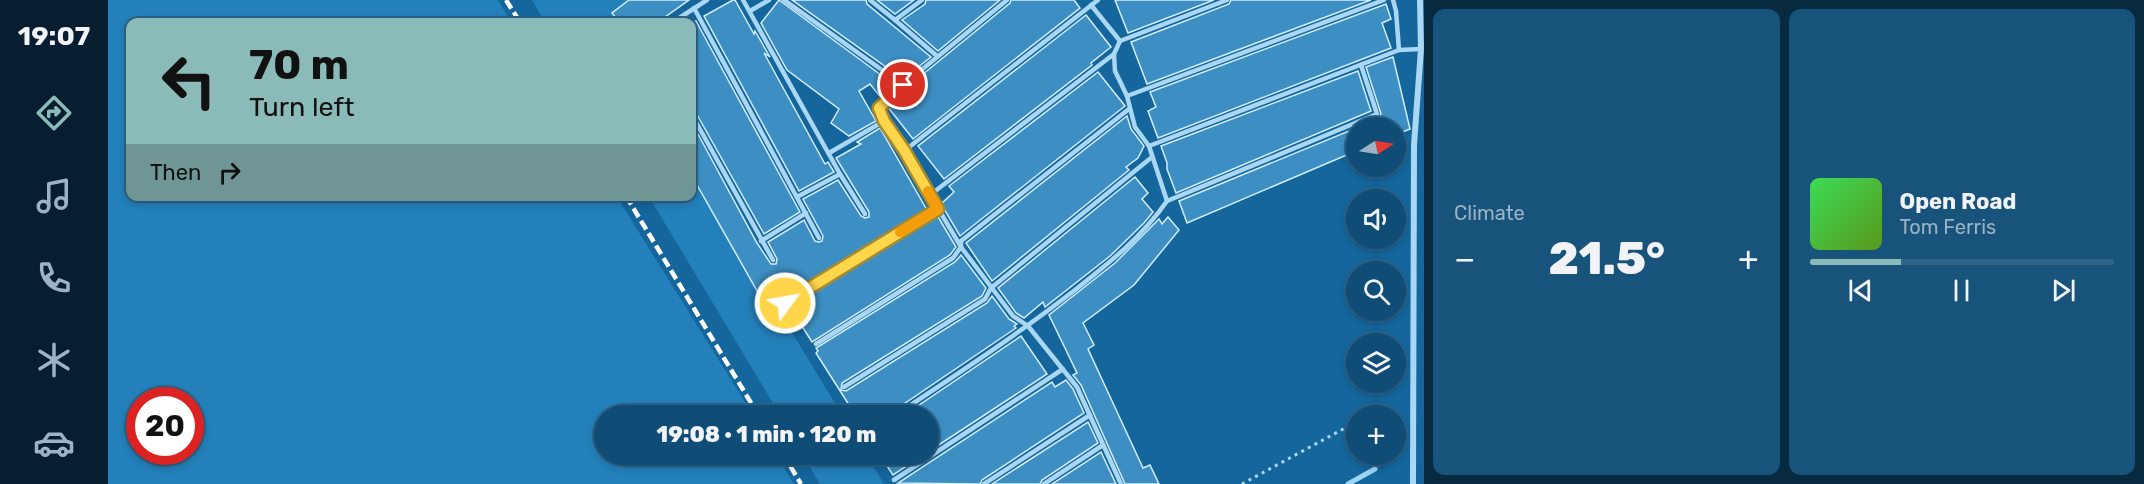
<!DOCTYPE html>
<meta charset="utf-8">
<style>
:root{--surface:#0f4c76;--page:#18537b;--text:#f1f3f6;--muted:#9bb4c5;--line:#2f6388;--accent:#8bbbb9}
body{margin:0;font-family:Rubik,sans-serif;background:var(--page);color:var(--text);height:100vh;display:flex;flex-direction:column;font-size:22px;white-space:nowrap}
*{box-sizing:border-box;margin:0}
p{font-size:20px;color:var(--muted)}
.icon{flex:none;width:33px;height:33px;fill:none;stroke:currentColor;stroke-width:2;stroke-linecap:round;stroke-linejoin:round}
.map{position:relative;flex:1;overflow:hidden}
.panel{display:flex;flex-direction:column;gap:9px;padding:9px;background:#082a41;width:720px}
.panel>*{flex:none}
.guide{position:absolute;left:18px;top:18px;width:570px;height:183px;border-radius:12px;box-shadow:0 3px 9px #0003,0 0 0 2px var(--line);background:#8bbbb9;color:#111;overflow:hidden}
.needle{width:39px;rotate:78deg}
.tools{position:absolute;left:1238px;top:117px;display:grid;gap:12px}
.tools a{display:grid;place-items:center;width:60px;height:60px;border-radius:50%;background:var(--surface);box-shadow:0 3px 9px #0003,0 0 0 2px var(--line);font-size:30px}
.speed{position:absolute;left:18px;top:387px;display:flex;gap:12px;font-size:30px;font-weight:700;text-align:center}
.speed>*{display:grid;place-content:center;width:78px;height:78px;border-radius:50%;background:var(--surface);box-shadow:0 3px 9px #0003,0 0 0 2px var(--line);line-height:1}
.speed .limit{border:9px solid #d22;background:#fff;color:#111}
.pin{position:absolute;display:grid;place-items:center;width:51px;height:51px;color:#fff;margin:-26px;border:3px solid #fff;border-radius:50%;box-shadow:0 2px 6px #0007}
.me{position:absolute;width:66px;margin:-33px;rotate:58deg;stroke-linejoin:round;filter:drop-shadow(0 0 4px #0008)}
.turn{display:flex;align-items:center;gap:21px;height:126px;padding:0 24px;font-size:27px}
.turn .icon{width:78px;height:78px;stroke-width:2.5}
.turn b{display:block;font-size:42px;line-height:51px}
.then{display:flex;align-items:center;height:57px;padding:0 24px;background:#0003;gap:12px;font-size:22px}
.big{font-size:45px;font-weight:800;line-height:1.1}
.panel .card{flex:1;display:flex;flex-direction:column;justify-content:center;gap:9px;min-width:0;padding:0 21px;border-radius:12px;background:var(--page)}
.song{display:flex;align-items:center;gap:18px}
.cover{width:72px;height:72px;border-radius:9px;background:linear-gradient(135deg,hsl(130 70% 55%),hsl(90 70% 35%))}
.played{height:6px;border-radius:3px;background:linear-gradient(90deg,var(--accent) 30%,var(--line) 30%)}
.keys{display:flex;justify-content:space-around;direction:ltr}
.heat{display:flex;justify-content:space-between;align-items:center;font-size:33px;direction:ltr}
.panel .tiles{flex:1;display:grid;gap:9px;grid-template-columns:repeat(2,1fr)}
.trip{position:absolute;left:486px;top:405px;width:345px;height:60px;border-radius:30px;background:var(--surface);box-shadow:0 3px 9px #0003,0 0 0 2px var(--line);font-weight:800;line-height:60px;text-align:center}
main{display:flex;flex:1;min-height:0}
.tab-bar{display:flex;flex-direction:column;width:108px;justify-content:space-around;align-items:center;background:#061e2f;color:var(--muted)}
.tab-bar .icon{width:42px;height:42px}
.tab-bar .on{color:var(--accent)}
.tab-bar b{font-size:27px;color:var(--text)}
.map>svg:first-child{display:block}
.green{fill:#2380ba;fill-rule:evenodd}
.lines{fill:none;stroke-linecap:round;stroke-linejoin:round}
.stream{stroke:#9cd5f6;stroke-width:5}
.building{fill:#3d8fc3;stroke:#d2edfd;stroke-width:1.5}
.path{stroke:#aad7f4;stroke-width:3;stroke-dasharray:3 4.5;stroke-linecap:butt}
.lane{stroke:#aad7f4;stroke-width:4.5}
.street{stroke:#aad7f4;stroke-width:6}
.rail{stroke:#fff;stroke-width:4.5;stroke-dasharray:10 4.5;stroke-linecap:butt}
.route-casing{stroke:#a68a30;stroke-width:15}
.route{stroke:#ffd54a;stroke-width:10}
.slow{stroke:#f59e0b;stroke-width:10}
</style>
<main>
<nav class="tab-bar">
<b>19:07</b>
<svg class="icon on" aria-label="directions" viewBox="0 0 24 24"><path d="M12 3l9 9-9 9-9-9zM9 14v-3h6M13 9l2 2-2 2"/></svg>
<svg class="icon" aria-label="music" viewBox="0 0 24 24"><path d="M9 18V5l10-2v13"/><circle cx="6" cy="18" r="3"/><circle cx="16" cy="16" r="3"/></svg>
<svg class="icon" aria-label="phone" viewBox="0 0 24 24"><path d="M5 4h4l2 5-3 2q2 4 5 5l2-3 5 2v4C11 20 4 13 5 4z"/></svg>
<svg class="icon" aria-label="climate" viewBox="0 0 24 24"><path d="M12 3v18M4 7l16 10M4 17L20 7"/></svg>
<svg class="icon" aria-label="car" viewBox="0 0 24 24"><path d="M5 17H2v-5l4-1 3-4h7l3 4 3 1v5h-3M9 17h6M6 11h13"/><circle cx="7" cy="17" r="2"/><circle cx="17" cy="17" r="2"/></svg>
</nav>
<div class="map">
<svg width="1316" height="484" viewBox="0 0 1316 484">
<rect width="100%" height="100%" fill="#14669d"/>
<g class="green">
<path d="M 0,0 L 390,0 L 403,22 L 22,22 L 22,196 L 509,197 L 645,415 L 496,416 L 496,454 L 668,455 L 686,484 L 0,484 ZM 32,400 L 82,400 L 82,452 L 32,452 Z"/>
<path d="M 424,0 L 521,0 L 504,13 L 509,22 L 437,22 Z"/>
<path d="M 584,176 L 666,321 L 682,329 L 734,415 L 672,415 L 541,197 L 584,196 Z"/>
<path d="M 695,455 L 758,455 L 776,484 L 712,484 Z"/>
</g>
<g class="lines">
<path class="stream" d="M 1240,484 L 1267,469"/>
</g>
<g class="building">
<path d="M 521,0 L 581,0 L 550,22 L 511,22 L 504,13 Z"/>
<path d="M 625,0 L 627,0 L 646,34 L 647,31 L 662,57 L 656,53 L 717,164 L 720,162 L 726,172 L 691,191 L 596,16 Z"/>
<path d="M 671,0 L 788,86 L 774,99 L 762,84 L 751,91 L 768,121 L 741,136 L 723,123 L 731,109 L 679,70 L 653,23 Z"/>
<path d="M 684,0 L 758,0 L 759,4 L 823,57 L 795,79 Z"/>
<path d="M 769,0 L 806,0 L 787,14 Z"/>
<path d="M 818,0 L 892,0 L 830,51 L 794,20 L 817,4 Z"/>
<path d="M 903,0 L 966,0 L 972,8 L 805,139 L 779,106 L 798,88 L 902,3 Z"/>
<path d="M 1007,0 L 1106,0 L 1020,33 Z"/>
<path d="M 1123,0 L 1263,0 L 1039,84 L 1023,42 L 1121,4 Z"/>
<path d="M 1278,4 L 1283,19 L 1274,23 L 1283,48 L 1050,138 L 1040,111 L 1048,107 L 1042,92 Z"/>
<path d="M 978,15 L 1003,47 L 983,63 L 984,65 L 836,179 L 810,146 Z"/>
<path d="M 588,21 L 692,212 L 656,234 L 588,113 L 584,111 L 584,23 Z"/>
<path d="M 1285,57 L 1302,129 L 1287,135 L 1287,128 L 1248,128 L 1271,118 L 1273,114 L 1258,67 Z"/>
<path d="M 1250,71 L 1263,111 L 1068,193 L 1059,169 L 1059,163 L 1053,146 Z"/>
<path d="M 990,72 L 1017,106 L 852,236 L 833,204 L 846,192 L 841,186 Z"/>
<path d="M 1019,116 L 1023,129 L 1036,146 L 1030,158 L 1018,167 L 1021,170 L 884,281 L 858,243 Z"/>
<path d="M 584,123 L 649,243 L 663,264 L 668,264 L 669,259 L 660,242 L 696,220 L 707,241 L 711,242 L 714,241 L 715,236 L 695,199 L 730,180 L 753,216 L 757,218 L 761,217 L 761,212 L 728,158 L 753,144 L 749,142 L 772,128 L 819,210 L 675,299 L 673,303 L 661,312 L 584,176 Z"/>
<path d="M 1248,128 L 1248,151 L 1079,223 L 1071,201 Z"/>
<path d="M 1027,177 L 1040,193 L 1034,199 L 1045,212 L 1036,223 L 1002,256 L 937,307 L 935,302 L 916,318 L 908,313 L 890,288 Z"/>
<path d="M 829,215 L 848,247 L 842,255 L 704,342 L 681,306 Z"/>
<path d="M 1060,217 L 1071,230 L 1026,285 L 975,323 L 986,345 L 980,349 L 1035,468 L 1042,465 L 1051,484 L 1017,484 L 973,385 L 965,375 L 969,373 L 941,315 L 1007,263 L 1051,219 L 1054,224 Z"/>
<path d="M 853,255 L 878,288 L 874,296 L 734,383 L 733,390 L 738,391 L 879,303 L 884,296 L 901,319 L 909,324 L 906,326 L 908,328 L 784,412 L 782,416 L 748,416 L 708,353 L 710,351 L 708,348 L 847,262 Z"/>
<path d="M 913,336 L 939,374 L 820,452 L 820,416 L 795,416 Z"/>
<path d="M 958,380 L 965,389 L 976,413 L 874,480 L 872,484 L 790,483 L 944,382 L 947,387 Z"/>
<path d="M 980,422 L 990,443 L 934,480 L 932,484 L 884,484 Z"/>
<path d="M 993,452 L 1008,484 L 944,484 Z"/>
<path d="M 771,454 L 817,454 L 785,475 Z"/>
</g>
<g class="lines">
<g class="path">
<path d="M 1287,447 L 1294,449"/>
<path d="M 1134,484 L 1248,422"/>
</g>
<g class="lane">
<path d="M 635,0 L 732,174 L 757,214"/>
<path d="M 676,0 L 795,85"/>
<path d="M 762,0 L 787,20"/>
<path d="M 814,0 L 787,20 L 829,56"/>
<path d="M 899,0 L 795,85 L 771,108 L 776,121 L 796,151 L 853,247 L 905,316 L 920,326 L 969,387 L 1013,484"/>
<path d="M 1285,0 L 1288,11 L 1291,50"/>
<path d="M 586,8 L 711,238"/>
<path d="M 642,11 L 661,0"/>
<path d="M 565,22 L 599,0"/>
<path d="M 1012,41 L 1119,0"/>
<path d="M 1006,54 L 1007,71 L 1019,96 L 1027,127 L 1041,146 L 1059,201"/>
<path d="M 1019,96 L 1276,0"/>
<path d="M 584,115 L 665,260"/>
<path d="M 1041,146 L 1291,50 L 1313,49"/>
<path d="M 796,151 L 990,0"/>
<path d="M 721,153 L 776,121"/>
<path d="M 822,195 L 1006,54 L 1012,41 L 983,5"/>
<path d="M 689,197 L 732,174"/>
<path d="M 653,241 L 698,213"/>
<path d="M 677,303 L 830,209"/>
<path d="M 708,344 L 845,258 L 853,247 L 853,241 L 1021,109"/>
<path d="M 736,387 L 877,299 L 883,288 L 1044,157"/>
<path d="M 786,416 C 848,375 909,335 967,290 C 1001,263 1034,237 1059,201 L 1269,114 L 1253,65"/>
<path d="M 786,480 L 955,369"/>
<path d="M 876,484 L 982,415"/>
<path d="M 936,484 L 995,445"/>
</g>
<path class="street" d="M 1305,484 L 1306,145 L 1313,49 L 1312,0"/>
<g class="rail">
<path d="M 398,0 L 412,22"/>
<path d="M 518,196 L 651,416"/>
<path d="M 675,454 L 693,484"/>
</g>
</g>
<g class="lines">
<defs>
<path id="route" d="M 677,303 L 830,209 L 796,150 L 776,121 L 771,108 L 795,85"/>
</defs>
<use href="#route" class="route-casing"/>
<use href="#route" class="route"/>
<path class="slow" d="M 792,232 L 830,209 L 820,191"/>
</g>
</svg>
<div class="tools">
<a><svg class="needle" viewBox="-14 -14 28 28"><path d="M0-13l5 13h-10z" fill="#e53935"/><path d="M0 13l5-13h-10z" fill="#9bb4c5"/></svg></a>
<a><svg class="icon" aria-label="sound" viewBox="0 0 24 24"><path d="M4 9h4l5-4v14l-5-4H4zM17 9q2 3 0 6"/></svg></a>
<a><svg class="icon" aria-label="search" viewBox="0 0 24 24"><circle cx="10" cy="10" r="6"/><path d="M15 15l6 6"/></svg></a>
<a><svg class="icon" aria-label="layers" viewBox="0 0 24 24"><path d="M12 4l9 5-9 5-9-5zM3 14l9 5 9-5"/></svg></a>
<a>+</a>
</div>
<div class="speed"><div class="limit">20</div></div>
<div class="pin" style="left:795px;top:85px;background:#d93025"><svg class="icon" aria-label="arrive" viewBox="0 0 24 24"><path d="M6 21V4h12l-3 4 3 4H6"/></svg></div>
<svg class="me" style="left:677px;top:303px" viewBox="-20 -20 40 40"><circle r="17" fill="#ffd54a" stroke="#fff" stroke-width="3"/><path d="M0-11L8 9 0 5-8 9z" fill="#fff"/></svg>
<div class="trip">19:08 · 1 min · 120 m</div>
<div class="guide">
<div class="turn"><svg class="icon" aria-label="left" viewBox="0 0 24 24"><path d="M17 20v-9H6M10 6l-5 5 5 5"/></svg><div><b>70 m</b>Turn left</div></div>
<div class="then">Then<svg class="icon" aria-label="right" viewBox="0 0 24 24"><path d="M7 20v-9h11M14 6l5 5-5 5"/></svg></div>
</div>
</div>
<section class="panel">
<div class="tiles">
<div class="card"><p>Climate</p>
<div class="heat"><a>−</a><b class="big">21.5°</b><a>+</a></div>
</div>
<div class="card">
<div class="song"><i class="cover"></i><div><b>Open Road</b><p>Tom Ferris</p></div></div>
<div class="played"></div>
<div class="keys"><svg class="icon" aria-label="previous" viewBox="0 0 24 24"><path d="M18 5L8 12l10 7zM5 5v14"/></svg><svg class="icon" aria-label="pause" viewBox="0 0 24 24"><path d="M8 5v14M16 5v14"/></svg><svg class="icon" aria-label="next" viewBox="0 0 24 24"><path d="M6 5l10 7-10 7zM19 5v14"/></svg></div>
</div>
</div>
</section>
</main>
